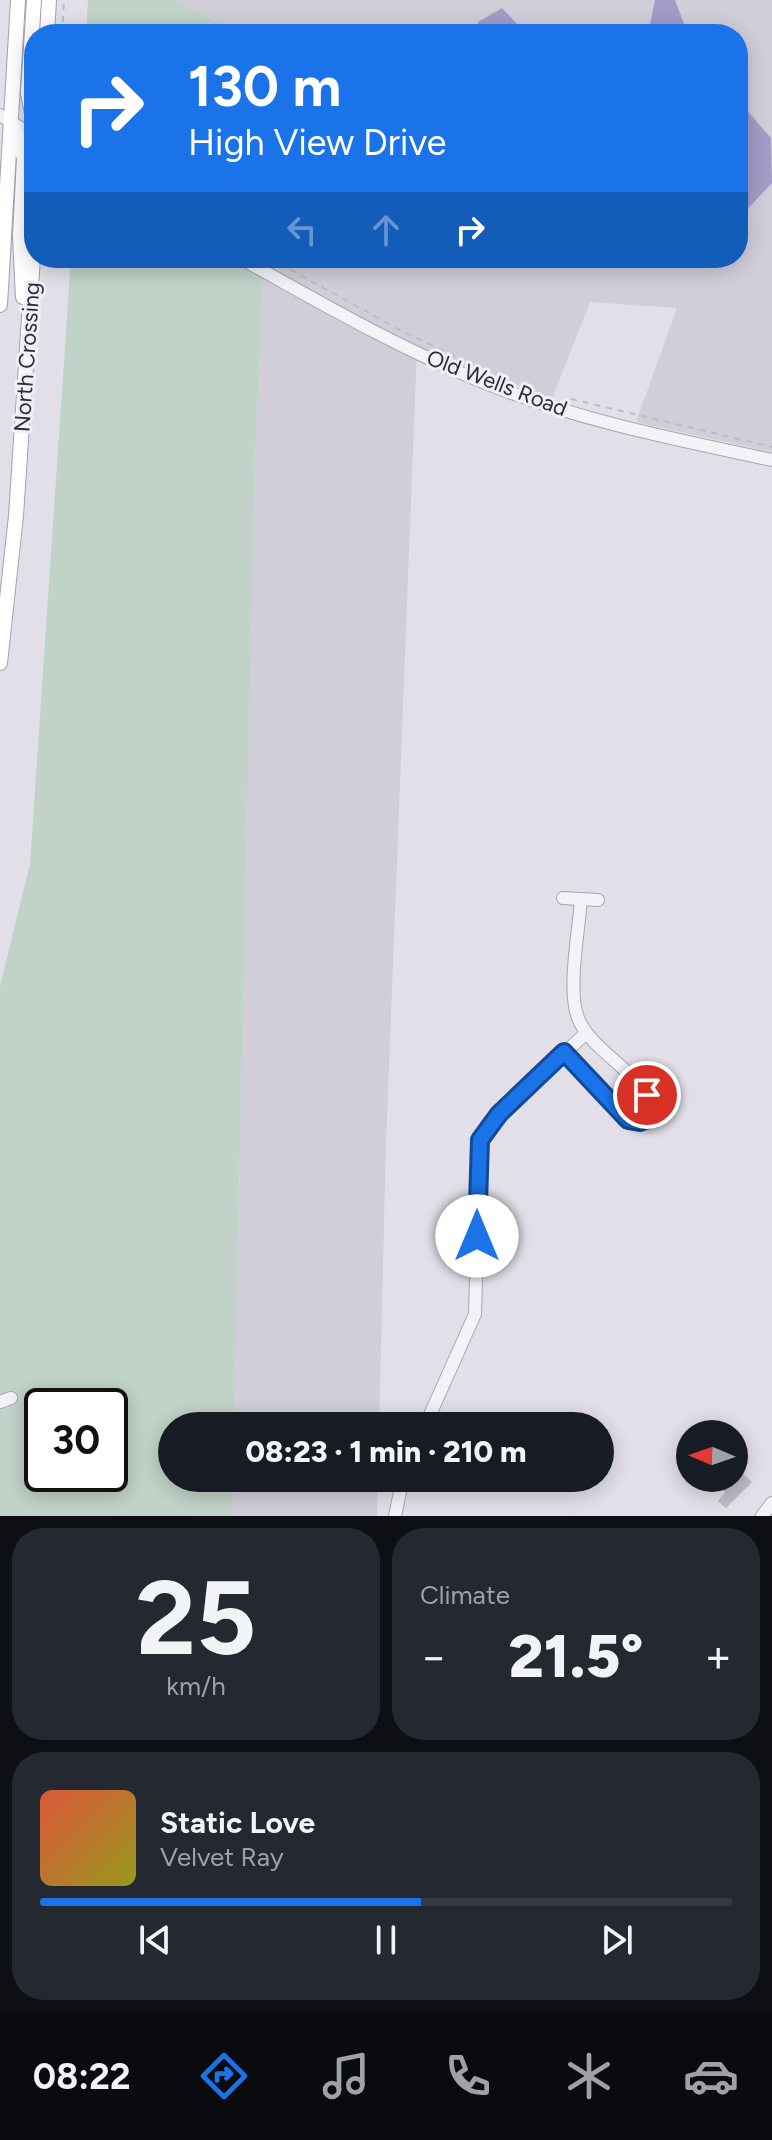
<!DOCTYPE html>
<meta charset="utf-8">
<style>
:root{--surface:#171b24;--page:#242831;--text:#f1f3f6;--muted:#9ea1a6;--line:#363941;--accent:#1a73e8}
body{margin:0;font-family:Figtree,sans-serif;background:var(--page);color:var(--text);height:100vh;display:flex;flex-direction:column;font-size:30px;white-space:nowrap}
*{box-sizing:border-box;margin:0}
p{font-size:26px;color:var(--muted)}
.icon{flex:none;width:44px;height:44px;fill:none;stroke:currentColor;stroke-width:2;stroke-linecap:round;stroke-linejoin:round}
.map{position:relative;height:1516px;overflow:hidden}
.side{display:flex;flex-direction:column;gap:12px;padding:12px;background:#0d0f14;flex:1}
.side>*{flex:none}
.banner{position:absolute;left:24px;top:24px;width:724px;height:244px;border-radius:32px;box-shadow:0 4px 20px #0003;background:#1a73e8;color:#fff;overflow:hidden}
.needle{width:52px;rotate:272deg}
.fabs{position:absolute;left:676px;top:1420px;display:grid;gap:16px}
.fabs a{display:grid;place-items:center;width:72px;height:72px;border-radius:50%;background:var(--surface);box-shadow:0 4px 20px #0003;font-size:40px}
.speed{position:absolute;left:24px;top:1388px;display:flex;gap:16px;font-size:40px;font-weight:700;text-align:center}
.speed>*{display:grid;place-content:center;width:104px;height:104px;border-radius:50%;background:var(--surface);box-shadow:0 4px 20px #0003;line-height:1}
.speed .limit{border:4px solid #111;border-radius:12px;background:#fff;color:#111}
.pin{position:absolute;display:grid;place-items:center;width:68px;height:68px;color:#fff;margin:-34px;border:4px solid #fff;border-radius:50%;box-shadow:0 2px 8px #0007}
.me{position:absolute;width:88px;margin:-44px;rotate:0deg;stroke-linejoin:round;filter:drop-shadow(0 0 6px #0008)}
.turn{display:flex;align-items:center;gap:28px;height:168px;padding:0 32px;font-size:36px}
.turn .icon{width:104px;height:104px;stroke-width:2.5}
.turn b{display:block;font-size:56px;line-height:68px}
.lanes{display:flex;align-items:center;height:76px;padding:0 32px;background:#0003;justify-content:center;gap:40px;direction:ltr}
.lanes .off{opacity:.35}
.big{font-size:60px;font-weight:800;line-height:1.1}
.side .widget{flex:1;display:flex;flex-direction:column;justify-content:center;gap:12px;min-width:0;padding:0 28px;border-radius:32px;background:var(--page)}
.side .dial{align-items:center;gap:0}
.dial b{font-size:104px;line-height:1}
.song{display:flex;align-items:center;gap:24px}
.cover{width:96px;height:96px;border-radius:12px;background:linear-gradient(135deg,hsl(10 70% 55%),hsl(60 70% 35%))}
.played{height:8px;border-radius:4px;background:linear-gradient(90deg,var(--accent) 55%,var(--line) 55%)}
.keys{display:flex;justify-content:space-around;direction:ltr}
.heat{display:flex;justify-content:space-between;align-items:center;font-size:44px;direction:ltr}
.side .tiles{flex:1;display:grid;gap:12px;grid-template-columns:1fr 1fr}
.widget:last-child{grid-column:span 2}
.trip{position:absolute;left:158px;top:1412px;width:456px;height:80px;border-radius:40px;background:var(--surface);box-shadow:0 4px 20px #0003;font-weight:800;line-height:80px;text-align:center}
.tabs{display:flex;height:128px;justify-content:space-around;align-items:center;background:#090b0e;color:var(--muted)}
.tabs .icon{width:56px;height:56px}
.tabs .on{color:var(--accent)}
.tabs b{font-size:36px;color:var(--text)}
.map>svg:first-child{display:block}
.built{fill:#d1ceda}
.green{fill:#c1d2c8;fill-rule:evenodd}
.water{fill:#a49bc7}
.building{fill:#bebac8}
.lines{fill:none;stroke-linecap:round;stroke-linejoin:round}
.minor-casing{stroke:#a9a5b2;stroke-width:14}
.major-casing{stroke:#a59fb3;stroke-width:16}
.path{stroke:#bcbac3;stroke-width:2;stroke-dasharray:6 6;stroke-linecap:butt}
.minor{stroke:#f3f2f7;stroke-width:12}
.major{stroke:#fff;stroke-width:14}
.route-casing{stroke:#114b97;stroke-width:20}
.route{stroke:#1a73e8;stroke-width:14}
.labels{text-anchor:middle;dominant-baseline:central;stroke-width:6;stroke-linejoin:round;paint-order:stroke}
.street-label{font-size:22px;fill:#30293f;stroke:#f1eff6}
</style>
<div class="map">
<svg width="772" height="1516" viewBox="0 0 772 1516">
<rect width="100%" height="100%" fill="#e2dfe8"/>
<g class="built">
<path d="M 176,0 L 772,0 L 772,452 L 636,422 L 677,308 L 590,302 L 552,399 L 417,347 L 386,1143 L 379,1426 L 234,1426 L 255,462 L 264,258 L 738,258 L 738,34 L 240,34 Z"/>
<path d="M 233,1478 L 378,1478 L 377,1516 L 232,1516 Z"/>
</g>
<g class="green">
<path d="M 88,0 L 176,0 L 240,34 L 86,34 Z"/>
<path d="M 71,258 L 264,258 L 255,462 L 234,1426 L 172,1426 L 172,1478 L 233,1478 L 232,1516 L 0,1516 L 0,986 L 30,864 ZM 42,1406 L 110,1406 L 110,1474 L 42,1474 Z"/>
</g>
<g class="water">
<path d="M 655,0 L 675,0 L 686,29 L 692,34 L 648,34 Z"/>
<path d="M 502,8 L 521,28 L 548,25 L 566,34 L 479,34 L 478,22 Z"/>
<path d="M 738,100 L 771,138 L 772,183 L 738,219 Z"/>
<path d="M 513,258 L 617,258 L 599,267 Z"/>
</g>
<path class="building" d="M 738,1469 L 752,1482 L 726,1508 L 718,1501 L 725,1492 L 721,1489 Z"/>
<g class="lines">
<defs>
<g id="minor">
<path d="M 0,115 L 34,136"/>
<path d="M 240,258 C 318,301 396,347 478,380 C 572,419 673,439 772,460"/>
<path d="M 563,898 L 598,900"/>
<path d="M 564,1052 L 628,1120 L 640,1122 L 648,1119 L 652,1109 C 647,1076 591,1052 578,1018 C 567,989 579,931 581,899"/>
<path d="M 0,1402 L 11,1398"/>
<path d="M 425,1426 L 475,1314 L 480,1140 L 499,1114 L 586,1033"/>
<path d="M 395,1516 L 403,1478"/>
<path d="M 762,1516 L 772,1503"/>
</g>
<g id="major">
<path d="M 47,34 L 49,0"/>
<path d="M 12,124 L 24,158 L 20,236 L 23,297"/>
<path d="M 34,124 L 28,93 L 34,0"/>
<path d="M 0,305 L 18,0"/>
<path d="M 0,663 L 16,516 L 34,242"/>
</g>
</defs>
<use href="#minor" class="minor-casing"/>
<use href="#major" class="major-casing"/>
<g class="path">
<path d="M 62,34 L 64,0"/>
<path d="M 269,258 L 402,331 L 463,360"/>
<path d="M 571,399 L 772,447"/>
</g>
<use href="#minor" class="minor"/>
<use href="#major" class="major"/>
</g>
<g class="lines">
<defs>
<path id="route" d="M 477,1236 L 480,1140 L 499,1114 L 564,1052 L 628,1120 L 640,1122 L 648,1119 L 652,1109 L 647,1095"/>
</defs>
<use href="#route" class="route-casing"/>
<use href="#route" class="route"/>
</g>
<g class="labels">
<g class="street-label">
<text transform="translate(27 357) rotate(-86)">North Crossing</text>
<text transform="translate(497 383) rotate(21)">Old Wells Road</text>
</g>
</g>
</svg>
<div class="fabs">
<a><svg class="needle" viewBox="-14 -14 28 28"><path d="M0-13l5 13h-10z" fill="#e53935"/><path d="M0 13l5-13h-10z" fill="#9ea1a6"/></svg></a>
</div>
<div class="speed"><div class="limit">30</div></div>
<div class="pin" style="left:647px;top:1095px;background:#d93025"><svg class="icon" aria-label="arrive" viewBox="0 0 24 24"><path d="M6 21V4h12l-3 4 3 4H6"/></svg></div>
<svg class="me" style="left:477px;top:1236px" viewBox="-20 -20 40 40"><circle r="19" fill="#fff"/><path d="M0-13L10 11 0 6-10 11z" fill="#1a73e8"/></svg>
<div class="trip">08:23 · 1 min · 210 m</div>
<div class="banner">
<div class="turn"><svg class="icon" aria-label="right" viewBox="0 0 24 24"><path d="M7 20v-9h11M14 6l5 5-5 5"/></svg><div><b>130 m</b>High View Drive</div></div>
<div class="lanes"><svg class="icon off" aria-label="left" viewBox="0 0 24 24"><path d="M17 20v-9H6M10 6l-5 5 5 5"/></svg><svg class="icon off" aria-label="ahead" viewBox="0 0 24 24"><path d="M12 20V5M6 11l6-6 6 6"/></svg><svg class="icon" aria-label="right" viewBox="0 0 24 24"><path d="M7 20v-9h11M14 6l5 5-5 5"/></svg></div>
</div>
</div>
<section class="side">
<div class="tiles">
<div class="widget dial"><b>25</b><p>km/h</p></div>
<div class="widget"><p>Climate</p>
<div class="heat"><a>−</a><b class="big">21.5°</b><a>+</a></div>
</div>
<div class="widget">
<div class="song"><i class="cover"></i><div><b>Static Love</b><p>Velvet Ray</p></div></div>
<div class="played"></div>
<div class="keys"><svg class="icon" aria-label="previous" viewBox="0 0 24 24"><path d="M18 5L8 12l10 7zM5 5v14"/></svg><svg class="icon" aria-label="pause" viewBox="0 0 24 24"><path d="M8 5v14M16 5v14"/></svg><svg class="icon" aria-label="next" viewBox="0 0 24 24"><path d="M6 5l10 7-10 7zM19 5v14"/></svg></div>
</div>
</div>
</section>
<nav class="tabs">
<b>08:22</b>
<svg class="icon on" aria-label="directions" viewBox="0 0 24 24"><path d="M12 3l9 9-9 9-9-9zM9 14v-3h6M13 9l2 2-2 2"/></svg>
<svg class="icon" aria-label="music" viewBox="0 0 24 24"><path d="M9 18V5l10-2v13"/><circle cx="6" cy="18" r="3"/><circle cx="16" cy="16" r="3"/></svg>
<svg class="icon" aria-label="phone" viewBox="0 0 24 24"><path d="M5 4h4l2 5-3 2q2 4 5 5l2-3 5 2v4C11 20 4 13 5 4z"/></svg>
<svg class="icon" aria-label="climate" viewBox="0 0 24 24"><path d="M12 3v18M4 7l16 10M4 17L20 7"/></svg>
<svg class="icon" aria-label="car" viewBox="0 0 24 24"><path d="M5 17H2v-5l4-1 3-4h7l3 4 3 1v5h-3M9 17h6M6 11h13"/><circle cx="7" cy="17" r="2"/><circle cx="17" cy="17" r="2"/></svg>
</nav>
